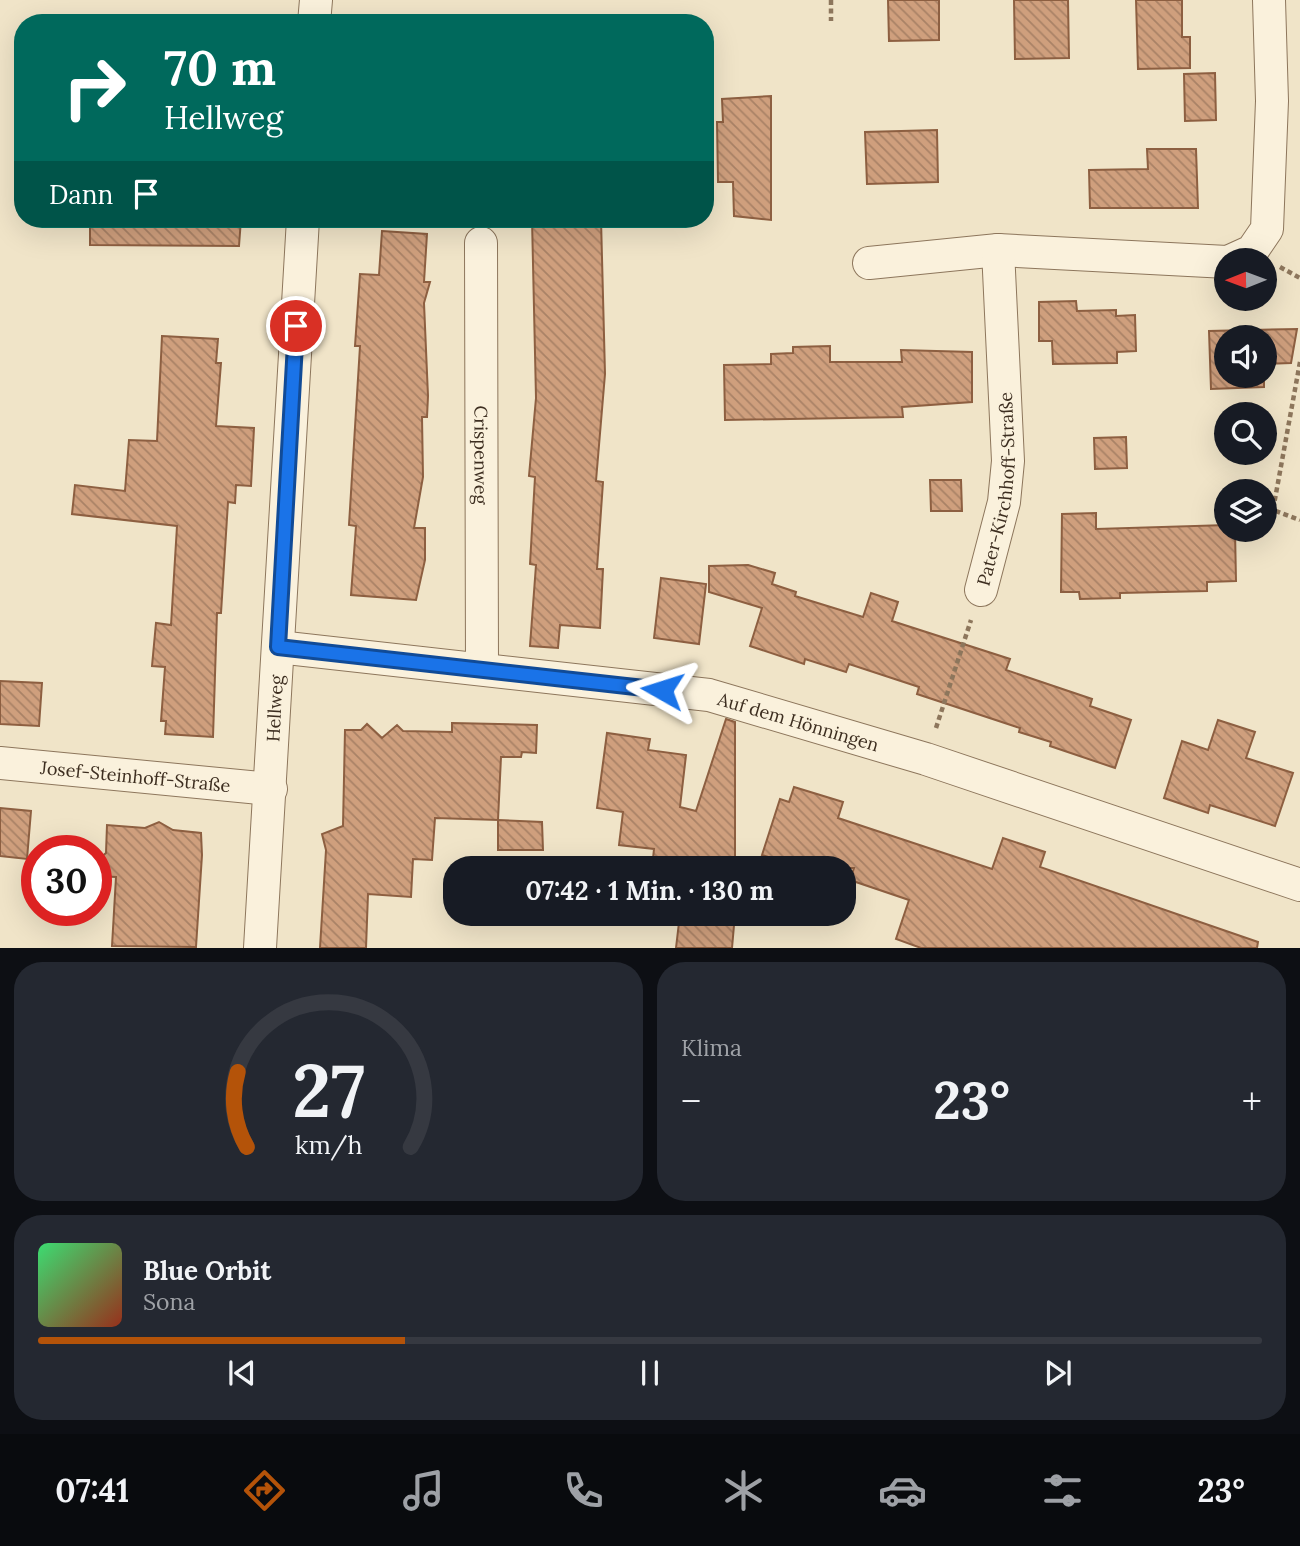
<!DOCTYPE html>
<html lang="de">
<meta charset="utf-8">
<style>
:root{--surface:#171b24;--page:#242831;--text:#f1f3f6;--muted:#9ea1a6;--line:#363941;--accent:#b45309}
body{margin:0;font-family:Lora,serif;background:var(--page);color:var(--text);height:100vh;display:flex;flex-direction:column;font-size:26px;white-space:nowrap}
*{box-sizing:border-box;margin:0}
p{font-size:23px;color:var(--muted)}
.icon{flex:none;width:38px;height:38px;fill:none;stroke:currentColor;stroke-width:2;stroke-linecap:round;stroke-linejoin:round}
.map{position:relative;height:948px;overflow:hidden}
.sheet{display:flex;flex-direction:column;gap:14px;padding:14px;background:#0d0f14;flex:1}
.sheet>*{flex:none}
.banner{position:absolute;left:14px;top:14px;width:700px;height:214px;border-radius:28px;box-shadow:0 7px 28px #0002;background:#00695c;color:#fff;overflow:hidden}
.needle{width:46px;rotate:269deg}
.tools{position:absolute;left:1214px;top:248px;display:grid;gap:14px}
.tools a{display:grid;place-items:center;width:63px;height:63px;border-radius:50%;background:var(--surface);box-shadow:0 7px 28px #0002;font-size:35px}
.speed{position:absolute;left:21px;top:835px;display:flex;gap:14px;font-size:35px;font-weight:700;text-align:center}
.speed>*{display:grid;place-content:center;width:91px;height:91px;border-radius:50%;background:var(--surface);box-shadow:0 7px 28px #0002;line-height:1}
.speed .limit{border:10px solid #d22;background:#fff;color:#111}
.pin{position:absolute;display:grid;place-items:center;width:60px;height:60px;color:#fff;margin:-30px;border:4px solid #fff;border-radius:50%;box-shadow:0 2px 7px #0007}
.me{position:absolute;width:77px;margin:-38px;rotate:276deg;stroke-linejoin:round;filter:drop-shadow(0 0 5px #0008)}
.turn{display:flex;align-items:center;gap:24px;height:147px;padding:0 35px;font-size:32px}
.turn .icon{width:91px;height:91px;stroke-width:2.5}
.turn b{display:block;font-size:49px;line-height:60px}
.then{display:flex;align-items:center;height:66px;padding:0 35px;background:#0003;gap:14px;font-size:26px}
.big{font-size:52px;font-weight:700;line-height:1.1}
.sheet .card{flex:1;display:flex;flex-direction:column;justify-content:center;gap:10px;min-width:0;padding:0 24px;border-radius:28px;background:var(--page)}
.sheet .dial{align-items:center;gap:0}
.dial svg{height:182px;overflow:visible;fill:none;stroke:var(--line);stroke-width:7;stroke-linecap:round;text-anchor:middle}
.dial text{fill:var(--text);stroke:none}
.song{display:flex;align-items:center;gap:21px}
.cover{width:84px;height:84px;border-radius:10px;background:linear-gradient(135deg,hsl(140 70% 55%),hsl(10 70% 35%))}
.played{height:7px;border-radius:4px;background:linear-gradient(90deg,var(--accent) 30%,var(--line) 30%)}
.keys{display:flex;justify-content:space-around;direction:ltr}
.heat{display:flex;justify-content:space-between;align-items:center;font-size:38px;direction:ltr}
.sheet .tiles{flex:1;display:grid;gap:14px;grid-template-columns:1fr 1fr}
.card:last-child{grid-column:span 2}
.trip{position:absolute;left:443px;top:856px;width:413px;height:70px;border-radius:28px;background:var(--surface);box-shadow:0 7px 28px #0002;font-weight:700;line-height:70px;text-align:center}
.menu{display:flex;height:112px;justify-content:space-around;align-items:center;background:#090b0e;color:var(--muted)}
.menu .icon{width:49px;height:49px}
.menu .current{color:var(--accent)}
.menu b{font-size:32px;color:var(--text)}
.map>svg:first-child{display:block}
.building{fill:url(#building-back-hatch);stroke:#8d5f41;stroke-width:2}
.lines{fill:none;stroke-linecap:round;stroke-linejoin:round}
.minor-casing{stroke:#8d765c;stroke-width:34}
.path{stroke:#8d765c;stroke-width:4.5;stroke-dasharray:5 3.5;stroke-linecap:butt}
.minor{stroke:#faf1dc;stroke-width:32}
.route-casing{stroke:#114b97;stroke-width:18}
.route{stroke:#1a73e8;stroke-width:12}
.labels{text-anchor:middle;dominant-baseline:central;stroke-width:5;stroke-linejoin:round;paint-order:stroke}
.street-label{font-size:18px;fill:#3d2e20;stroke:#f7eed8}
</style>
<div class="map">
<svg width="1300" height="948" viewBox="0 0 1300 948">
<defs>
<pattern id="building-back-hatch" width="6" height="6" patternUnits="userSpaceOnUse" patternTransform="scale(1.75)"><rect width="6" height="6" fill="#cf9f7d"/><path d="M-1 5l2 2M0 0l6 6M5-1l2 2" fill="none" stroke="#a98266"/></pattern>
</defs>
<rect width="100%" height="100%" fill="#f0e4c8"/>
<g class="building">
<path d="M 888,0 L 939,0 L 939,40 L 889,41 Z"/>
<path d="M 1014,0 L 1068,0 L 1069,58 L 1015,59 Z"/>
<path d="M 1136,0 L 1182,0 L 1182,37 L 1190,37 L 1190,68 L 1138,69 Z"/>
<path d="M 1215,73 L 1216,120 L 1185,121 L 1184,74 Z"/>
<path d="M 771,96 L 771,220 L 734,216 L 733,182 L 718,182 L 717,122 L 723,122 L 722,99 Z"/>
<path d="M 937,130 L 938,182 L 867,184 L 865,132 Z"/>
<path d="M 1147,149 L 1196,149 L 1198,208 L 1090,208 L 1089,170 L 1148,169 Z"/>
<path d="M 90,219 L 241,219 L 239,246 L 90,245 Z"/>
<path d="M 532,219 L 601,219 L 605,374 L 596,481 L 603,482 L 597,569 L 603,569 L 600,628 L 560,625 L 558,648 L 530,646 L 536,565 L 530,564 L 535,477 L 529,476 L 536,398 Z"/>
<path d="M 382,231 L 427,234 L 424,282 L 430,282 L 424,303 L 428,396 L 427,417 L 422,417 L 423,477 L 414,528 L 425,528 L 425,560 L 416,600 L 351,595 L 356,526 L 349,525 L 360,346 L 355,346 L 360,274 L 379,275 Z"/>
<path d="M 1076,301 L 1077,311 L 1116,310 L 1116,316 L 1135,315 L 1136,351 L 1117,352 L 1117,363 L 1053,364 L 1052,341 L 1039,341 L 1039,302 Z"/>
<path d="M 1297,329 L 1291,363 L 1265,364 L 1265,338 L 1227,338 L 1227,376 L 1264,376 L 1264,387 L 1211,389 L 1209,331 Z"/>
<path d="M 162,336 L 218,339 L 216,363 L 221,363 L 216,426 L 254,428 L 251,486 L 236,485 L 235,503 L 228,502 L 221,613 L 217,613 L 213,737 L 165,734 L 166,721 L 161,721 L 165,667 L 152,666 L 156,623 L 171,625 L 177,526 L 72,514 L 75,485 L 125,491 L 129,440 L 157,441 Z"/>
<path d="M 830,346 L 830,362 L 902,362 L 901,350 L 972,352 L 972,402 L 902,407 L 903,417 L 725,420 L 724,365 L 771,364 L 771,354 L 793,353 L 793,347 Z"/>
<path d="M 1126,437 L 1127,468 L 1095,469 L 1094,438 Z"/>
<path d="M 930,480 L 961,480 L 962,511 L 931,511 Z"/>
<path d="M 1096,513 L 1096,529 L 1227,525 L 1227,530 L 1235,530 L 1236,581 L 1207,582 L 1207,591 L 1120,593 L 1120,598 L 1080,599 L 1079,592 L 1061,592 L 1062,514 Z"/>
<path d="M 748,565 L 775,573 L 772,584 L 796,592 L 795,596 L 863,617 L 871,593 L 898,602 L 892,621 L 1010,659 L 1006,670 L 1092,699 L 1090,706 L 1131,720 L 1115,768 L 1050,746 L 1051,742 L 1019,732 L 1020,728 L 917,694 L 919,687 L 849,664 L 846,672 L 805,659 L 804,664 L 750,646 L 762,608 L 709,592 L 709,566 Z"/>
<path d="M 661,578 L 706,584 L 699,644 L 654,638 Z"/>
<path d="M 0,681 L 42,683 L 39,726 L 0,724 Z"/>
<path d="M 726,719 L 735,722 L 735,868 L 652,868 L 654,849 L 619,845 L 623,812 L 597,808 L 607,733 L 650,739 L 648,750 L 686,755 L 680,807 L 696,811 Z"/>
<path d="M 1218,720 L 1255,732 L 1246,758 L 1293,773 L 1275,826 L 1210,805 L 1208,813 L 1164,798 L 1182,741 L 1208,750 Z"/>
<path d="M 452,723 L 537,725 L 536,753 L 522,752 L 521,757 L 501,757 L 498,820 L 435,818 L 432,860 L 413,859 L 411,897 L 368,894 L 366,948 L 320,948 L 326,850 L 322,834 L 343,826 L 345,730 L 361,730 L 367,724 L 382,738 L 397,725 L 403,731 L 452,732 Z"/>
<path d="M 794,787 L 843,802 L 838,818 L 992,869 L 1003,838 L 1045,852 L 1040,867 L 1258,942 L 1257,948 L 921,948 L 896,939 L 909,900 L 850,880 L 854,868 L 802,868 L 762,855 L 780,799 L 789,802 Z"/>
<path d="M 0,808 L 31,811 L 27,859 L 0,856 Z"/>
<path d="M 498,820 L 542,822 L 543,850 L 498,850 Z"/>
<path d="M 159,822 L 173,830 L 201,833 L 202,855 L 196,947 L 112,946 L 116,877 L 96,876 L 96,861 L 106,853 L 107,825 L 145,828 Z"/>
<path d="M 680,914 L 735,914 L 732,948 L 676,948 Z"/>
</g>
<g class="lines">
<defs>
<g id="minor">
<path d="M 314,23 L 316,0"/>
<path id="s1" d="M 481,243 L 482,668"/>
<path d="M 1230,261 L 1252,251 L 1267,229 L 1272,101 L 1269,0"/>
<path d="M 869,263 L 998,250 L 1227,262"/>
<path id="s2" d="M 981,590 L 1004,502 L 1008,461 L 998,250"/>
<path id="s3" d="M 278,647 L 709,695 L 926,759 L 1300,885"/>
<path id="s4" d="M 0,763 L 271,789"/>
<path id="s5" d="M 260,948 L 303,219"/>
</g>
</defs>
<use href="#minor" class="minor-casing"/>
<g class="path">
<path d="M 831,0 L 831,21"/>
<path d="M 1280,267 L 1300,278"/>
<path d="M 1300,362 L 1273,510 L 1300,520"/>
<path d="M 936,728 L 971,620"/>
</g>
<use href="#minor" class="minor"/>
</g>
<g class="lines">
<defs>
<path id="route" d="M 296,326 L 278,647 L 662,690"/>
</defs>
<use href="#route" class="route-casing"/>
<use href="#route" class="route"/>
</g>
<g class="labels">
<g class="street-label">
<text stroke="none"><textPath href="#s1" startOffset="212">Crispenweg</textPath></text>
<text stroke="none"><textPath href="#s2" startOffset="103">Pater-Kirchhoff-Straße</textPath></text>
<text stroke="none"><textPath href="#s5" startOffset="240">Hellweg</textPath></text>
<text stroke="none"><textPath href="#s3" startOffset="527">Auf dem Hönningen</textPath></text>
<text stroke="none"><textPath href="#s4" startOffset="136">Josef-Steinhoff-Straße</textPath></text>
</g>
</g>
</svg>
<div class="tools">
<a><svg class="needle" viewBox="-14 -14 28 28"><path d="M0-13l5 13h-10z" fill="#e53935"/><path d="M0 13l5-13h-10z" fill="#9ea1a6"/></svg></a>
<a><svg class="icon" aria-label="sound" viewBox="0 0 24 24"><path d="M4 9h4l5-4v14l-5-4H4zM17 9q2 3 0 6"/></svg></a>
<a><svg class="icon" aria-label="search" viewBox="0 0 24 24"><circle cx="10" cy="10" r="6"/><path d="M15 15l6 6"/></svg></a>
<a><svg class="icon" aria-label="layers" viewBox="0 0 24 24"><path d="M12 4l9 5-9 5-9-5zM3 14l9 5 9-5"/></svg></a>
</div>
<div class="speed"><div class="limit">30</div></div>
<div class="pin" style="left:296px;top:326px;background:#d93025"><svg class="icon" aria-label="arrive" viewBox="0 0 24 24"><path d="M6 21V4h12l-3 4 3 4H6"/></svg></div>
<svg class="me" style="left:662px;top:690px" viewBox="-20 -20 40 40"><path d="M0-17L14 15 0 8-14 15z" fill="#1a73e8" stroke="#fff" stroke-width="4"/></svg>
<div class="trip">07:42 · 1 Min. · 130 m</div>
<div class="banner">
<div class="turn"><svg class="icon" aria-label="right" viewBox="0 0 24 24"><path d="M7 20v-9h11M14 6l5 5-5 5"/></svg><div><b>70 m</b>Hellweg</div></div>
<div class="then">Dann<svg class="icon" aria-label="arrive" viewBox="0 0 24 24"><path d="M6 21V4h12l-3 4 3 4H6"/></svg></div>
</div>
</div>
<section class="sheet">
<div class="tiles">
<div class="card dial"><svg viewBox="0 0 100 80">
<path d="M14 69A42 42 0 1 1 86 69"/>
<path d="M14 69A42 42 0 0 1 10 36" stroke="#b45309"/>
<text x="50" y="56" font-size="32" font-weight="700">27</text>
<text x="50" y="72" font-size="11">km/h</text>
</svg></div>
<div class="card"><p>Klima</p>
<div class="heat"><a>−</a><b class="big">23°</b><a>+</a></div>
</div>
<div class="card">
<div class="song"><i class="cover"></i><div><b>Blue Orbit</b><p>Sona</p></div></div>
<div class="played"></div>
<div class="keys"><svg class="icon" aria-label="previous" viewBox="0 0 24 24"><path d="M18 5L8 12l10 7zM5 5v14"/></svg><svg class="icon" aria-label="pause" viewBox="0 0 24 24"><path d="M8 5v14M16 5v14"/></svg><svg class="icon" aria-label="next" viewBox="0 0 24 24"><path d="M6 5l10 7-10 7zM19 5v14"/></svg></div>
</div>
</div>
</section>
<nav class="menu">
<b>07:41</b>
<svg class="icon current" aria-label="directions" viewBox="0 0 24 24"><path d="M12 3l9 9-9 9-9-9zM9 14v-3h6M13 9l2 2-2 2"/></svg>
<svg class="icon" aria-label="music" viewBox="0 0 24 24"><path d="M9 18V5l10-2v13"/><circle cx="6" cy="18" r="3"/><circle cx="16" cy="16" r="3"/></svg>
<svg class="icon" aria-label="phone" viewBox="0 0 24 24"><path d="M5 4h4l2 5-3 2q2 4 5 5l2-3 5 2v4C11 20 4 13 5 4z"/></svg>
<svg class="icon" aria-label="climate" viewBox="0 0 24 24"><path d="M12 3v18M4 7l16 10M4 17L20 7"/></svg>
<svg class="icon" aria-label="car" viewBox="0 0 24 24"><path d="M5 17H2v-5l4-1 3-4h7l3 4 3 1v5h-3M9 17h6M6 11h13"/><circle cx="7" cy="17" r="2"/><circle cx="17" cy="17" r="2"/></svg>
<svg class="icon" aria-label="filters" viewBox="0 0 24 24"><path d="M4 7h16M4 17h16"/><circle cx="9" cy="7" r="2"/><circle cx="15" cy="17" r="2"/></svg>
<b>23°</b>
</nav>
